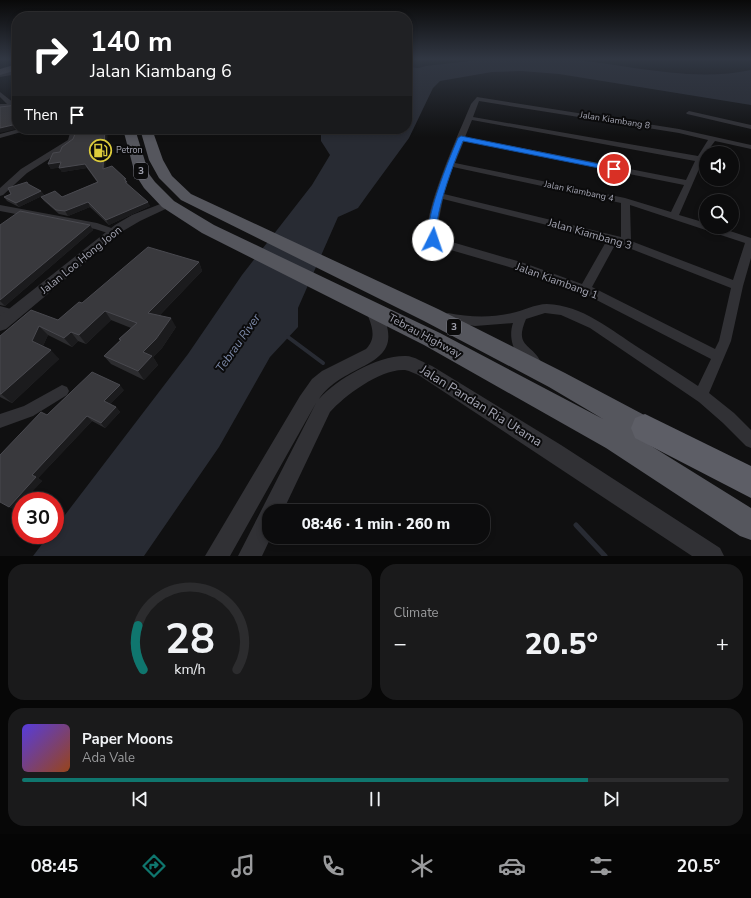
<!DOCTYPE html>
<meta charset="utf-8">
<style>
:root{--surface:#0c0c0d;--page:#1a1a1b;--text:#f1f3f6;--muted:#9a9b9d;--line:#2c2c2e;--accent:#0f766e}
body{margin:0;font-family:"Nunito Sans",sans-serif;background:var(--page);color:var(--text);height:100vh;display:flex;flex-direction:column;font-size:15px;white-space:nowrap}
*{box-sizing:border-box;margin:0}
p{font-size:13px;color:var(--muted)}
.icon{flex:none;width:22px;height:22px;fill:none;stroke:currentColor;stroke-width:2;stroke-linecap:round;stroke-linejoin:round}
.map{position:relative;height:556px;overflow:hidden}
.side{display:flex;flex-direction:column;gap:8px;padding:8px;background:#070707;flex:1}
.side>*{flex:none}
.top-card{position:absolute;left:12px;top:12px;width:400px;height:122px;border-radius:16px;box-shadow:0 2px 6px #0003,0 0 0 1px var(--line);background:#202124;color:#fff;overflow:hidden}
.buttons{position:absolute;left:699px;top:146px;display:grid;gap:8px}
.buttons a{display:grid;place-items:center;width:40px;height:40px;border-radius:50%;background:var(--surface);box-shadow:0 2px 6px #0003,0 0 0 1px var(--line);font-size:20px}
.speed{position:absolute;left:12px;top:492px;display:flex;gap:8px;font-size:20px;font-weight:700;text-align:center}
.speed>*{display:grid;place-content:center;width:52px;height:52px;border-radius:50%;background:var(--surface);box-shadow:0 2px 6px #0003,0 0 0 1px var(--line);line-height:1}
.speed .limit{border:6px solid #d22;background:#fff;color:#111}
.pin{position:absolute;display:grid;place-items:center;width:34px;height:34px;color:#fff;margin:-17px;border:2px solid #fff;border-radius:50%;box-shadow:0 1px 4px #0007}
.me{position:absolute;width:44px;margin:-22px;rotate:4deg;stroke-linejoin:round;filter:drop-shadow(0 0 3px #0008)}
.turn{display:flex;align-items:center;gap:14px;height:84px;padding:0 12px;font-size:18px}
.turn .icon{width:52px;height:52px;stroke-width:2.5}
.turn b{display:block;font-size:28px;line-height:34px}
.then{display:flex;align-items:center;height:38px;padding:0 12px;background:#0003;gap:8px;font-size:15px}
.big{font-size:30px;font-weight:800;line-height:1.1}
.side .card{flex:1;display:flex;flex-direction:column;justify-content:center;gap:6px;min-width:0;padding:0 14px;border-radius:16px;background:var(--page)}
.side .dial{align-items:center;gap:0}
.dial svg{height:104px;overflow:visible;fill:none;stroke:var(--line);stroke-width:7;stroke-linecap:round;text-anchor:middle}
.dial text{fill:var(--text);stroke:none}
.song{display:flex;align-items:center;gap:12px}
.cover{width:48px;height:48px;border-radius:6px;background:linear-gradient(135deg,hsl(250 70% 55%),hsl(20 70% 35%))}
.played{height:4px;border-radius:2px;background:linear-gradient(90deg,var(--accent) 80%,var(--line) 80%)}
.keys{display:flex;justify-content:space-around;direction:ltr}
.heat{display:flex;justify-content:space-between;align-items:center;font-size:22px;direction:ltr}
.side .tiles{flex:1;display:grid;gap:8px;grid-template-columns:1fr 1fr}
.card:last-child{grid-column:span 2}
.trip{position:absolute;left:262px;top:504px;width:228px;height:40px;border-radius:16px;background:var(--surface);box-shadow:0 2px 6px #0003,0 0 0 1px var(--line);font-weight:800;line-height:40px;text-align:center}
.dock{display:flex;height:64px;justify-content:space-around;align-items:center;background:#050505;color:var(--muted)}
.dock .icon{width:28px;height:28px}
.dock .on{color:var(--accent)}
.dock b{font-size:18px;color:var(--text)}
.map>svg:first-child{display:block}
.water{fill:#282b33}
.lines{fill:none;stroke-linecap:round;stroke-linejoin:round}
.stream-far1{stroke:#282b33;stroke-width:4}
.stream{stroke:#282b33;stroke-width:5}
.river{fill:#282b33;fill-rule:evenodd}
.minor{fill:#313135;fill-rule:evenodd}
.tertiary{fill:#313135;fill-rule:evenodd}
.primary{fill:#4d4d54;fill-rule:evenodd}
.trunk{fill:#55565d;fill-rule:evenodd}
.motorway{fill:#5d5e66;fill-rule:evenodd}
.wall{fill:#2c2c2f}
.shaded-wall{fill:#1b1b1d}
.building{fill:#39393d;stroke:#49494f}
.route{fill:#1a73e8;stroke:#114b97}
.labels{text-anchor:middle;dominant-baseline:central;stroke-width:4;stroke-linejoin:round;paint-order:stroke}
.far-street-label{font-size:9px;fill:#a2a3b0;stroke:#0b0b0c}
.far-poi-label{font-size:9px;fill:#a2a3b0;stroke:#0b0b0c;text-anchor:start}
.shield{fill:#0b0b0c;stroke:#75757f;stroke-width:1}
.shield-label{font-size:10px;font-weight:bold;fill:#a2a3b0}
.street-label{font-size:11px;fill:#a2a3b0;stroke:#0b0b0c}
.water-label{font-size:12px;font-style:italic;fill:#7c89a8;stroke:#0b0b0c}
.near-street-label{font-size:13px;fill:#a2a3b0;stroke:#0b0b0c}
</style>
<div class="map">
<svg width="751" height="556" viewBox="0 0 751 556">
<rect width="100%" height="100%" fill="#101011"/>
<path class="water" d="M 487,59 C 513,59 540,57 566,59 C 628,64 689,83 751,70 L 751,105 L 559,74 L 521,71 L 492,72 L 440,81 L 433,88 L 409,138 L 368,194 L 358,208 L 338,217 L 298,308 L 298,327 L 270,357 L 219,447 L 144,556 L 33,556 L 49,535 L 55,535 L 55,528 L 188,354 L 242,275 L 312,185 L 330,155 L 321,141 L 321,130 L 407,129 L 407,71 L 426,66 Z"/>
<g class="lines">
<path class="stream-far1" d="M 288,337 L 323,363"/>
<path class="stream" d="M 576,525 L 605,556"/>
<path class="river" d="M 407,66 L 431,71 L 432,73 L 427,76 L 407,72 Z"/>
<g class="minor">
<path d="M 17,70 L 17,74 L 0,77 L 0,73 Z"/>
<path d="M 0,92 L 14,103 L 17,103 L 17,107 L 0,108 L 0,104 L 7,104 L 0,97 Z"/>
<path d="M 477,97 L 679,129 L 751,145 L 751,149 L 715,141 L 706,153 L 679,215 L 706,223 L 706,227 L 718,227 L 751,238 L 751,258 L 743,286 L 731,341 L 709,393 L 734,413 L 751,430 L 751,448 L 746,446 L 723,423 L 699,402 L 590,328 L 561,315 L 545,313 L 526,319 C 514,347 531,343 541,362 L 539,366 L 534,368 C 516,361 507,340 513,323 L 475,326 L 444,321 L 442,318 L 444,315 L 448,313 C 469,317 490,318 512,313 C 523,311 535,304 547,304 C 582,305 611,330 639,348 C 659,361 679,373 698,386 L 711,359 L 581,292 L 516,269 L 437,246 L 429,242 C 418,221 461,129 471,104 ZM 479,101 L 679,133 L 708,140 L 698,156 L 473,117 ZM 472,120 L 695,161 L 686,180 L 465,137 ZM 464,141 L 684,185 L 671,212 L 625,198 L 455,163 ZM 453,167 L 621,203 L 621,237 L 444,194 ZM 443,199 L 607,240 L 582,284 L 524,263 L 438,238 L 437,229 ZM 630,205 L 745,243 L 733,280 L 631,241 ZM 616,243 L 731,288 L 719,341 L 715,349 L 592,287 Z"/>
<path d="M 689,111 L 751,125 L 751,129 L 687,114 L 686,113 Z"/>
<path d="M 19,129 L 32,129 L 0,138 L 0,134 Z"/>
<path d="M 71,129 L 79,129 L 74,143 L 27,173 L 3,195 L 0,196 L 0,188 L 21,169 L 68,140 Z"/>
<path d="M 0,205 L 97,223 L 117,230 L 119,232 L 114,235 L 95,229 L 0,211 Z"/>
<path d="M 0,306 L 18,311 L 20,314 L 18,317 L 14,319 L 0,316 Z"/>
<path d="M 62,385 L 67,387 L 69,391 L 67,395 L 33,416 L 0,428 L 0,414 L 24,406 Z"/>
</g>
<g class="tertiary">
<path d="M 168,201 L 174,204 L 172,206 L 140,221 L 123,231 L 6,329 L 0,331 L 0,316 L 115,225 L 132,215 Z"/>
<path d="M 373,303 L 378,305 C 414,370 347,358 319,399 C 337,379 378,355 406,356 C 414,356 424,363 432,366 L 561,445 L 720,548 L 724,556 L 692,556 L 420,376 C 416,374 410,371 405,370 C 382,368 345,395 330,412 L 283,511 L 269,511 L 269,537 L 271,537 L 262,556 L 238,556 L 316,403 L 230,556 L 205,556 L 300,396 L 312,379 L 322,371 L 366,349 C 378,337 371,323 365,309 L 368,305 Z"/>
</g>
<path class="primary" d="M 17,64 L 17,70 L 0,75 L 0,69 Z"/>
<path class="trunk" d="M 123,129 L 135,129 L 149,174 L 155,182 L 174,201 L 214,225 L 440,333 L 603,419 L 549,387 L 424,321 L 181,200 L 159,178 L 149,160 L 140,129 L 152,129 L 163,160 L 172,176 L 191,194 L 438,309 L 565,373 L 665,426 L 669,435 L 665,444 L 656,448 L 648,444 L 751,508 L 751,540 L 740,536 L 606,448 L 424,345 L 202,233 L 162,207 L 144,188 L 135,174 Z"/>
<path class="motorway" d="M 645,414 L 751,466 L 751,498 L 635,438 L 631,428 L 635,418 Z"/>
</g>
<g class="wall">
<path d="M 53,153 L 105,168 L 129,186 L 150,206 L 109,225 L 90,207 L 68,216 L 59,214 L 44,201 L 41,197 L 62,197 L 97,182 L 87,168 L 62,172 L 59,167 L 51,169 L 48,164 Z"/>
<path d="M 29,185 L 41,191 L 44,195 L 19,207 L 7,201 L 4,197 Z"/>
<path d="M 0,225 L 90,225 L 93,230 L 5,306 L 0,305 Z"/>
<path d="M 199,262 L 202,271 L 159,316 L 176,327 L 162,348 L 153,357 L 158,365 L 144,380 L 111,364 L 104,356 L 120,340 L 119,339 L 131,328 L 111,320 L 86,344 L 78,341 L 72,347 L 48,335 L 43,346 L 59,359 L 12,403 L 0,397 L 0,336 L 58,320 L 82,303 Z"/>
<path d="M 124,390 L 110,404 L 116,407 L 120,412 L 105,428 L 92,421 L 38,478 L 42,481 L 21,501 L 21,504 L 16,510 L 9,507 L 47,415 Z"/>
</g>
<g class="shaded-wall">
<path d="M 17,124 L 17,129 L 0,133 L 0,128 Z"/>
<path d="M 105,129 L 108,129 L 105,174 L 103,169 Z"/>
<path d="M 61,162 L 64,167 L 51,169 L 48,164 Z"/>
<path d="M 85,164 L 87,168 L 62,172 L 59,168 Z"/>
<path d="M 124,179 L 126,179 L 129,186 L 125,182 Z"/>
<path d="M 41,191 L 44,195 L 19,207 L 16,203 Z"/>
<path d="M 88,202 L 90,207 L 68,216 L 65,211 Z"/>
<path d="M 148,202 L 150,206 L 109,225 L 106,220 Z"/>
<path d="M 90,225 L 93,230 L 5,306 L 0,301 L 0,300 Z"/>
<path d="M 199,262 L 202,271 L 153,322 L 148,313 Z"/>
<path d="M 105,311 L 111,320 L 86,344 L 79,335 Z"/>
<path d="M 171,318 L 176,327 L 162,348 L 153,357 L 158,365 L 144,380 L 138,371 L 143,352 Z"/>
<path d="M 39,326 L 48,335 L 41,350 L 32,341 Z"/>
<path d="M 71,332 L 78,341 L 72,347 L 64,338 Z"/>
<path d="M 51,350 L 59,359 L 12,403 L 1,394 Z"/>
<path d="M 120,385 L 124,390 L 108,406 L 104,401 Z"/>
<path d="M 116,407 L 120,412 L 105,428 L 101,423 Z"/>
<path d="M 87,416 L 92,421 L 38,478 L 42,481 L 24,501 L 21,501 L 21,504 L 16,510 L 9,507 L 32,475 Z"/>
</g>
<g class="building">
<path d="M 17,105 L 17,124 L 0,128 L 0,107 Z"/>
<path d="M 77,129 L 105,129 L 103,169 L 112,166 L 126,179 L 124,179 L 127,182 L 125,182 L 148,202 L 106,220 L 88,202 L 65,211 L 56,210 L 41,197 L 55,191 L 62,197 L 98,182 L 85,164 L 59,168 L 61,162 L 48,164 L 53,153 L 60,152 L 62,147 L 73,139 Z"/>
<path d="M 27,182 L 28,184 L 41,191 L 16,203 L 4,197 L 11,194 L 8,188 Z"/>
<path d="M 20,211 L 90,225 L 0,300 L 0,225 Z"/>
<path d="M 148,247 L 199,262 L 148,313 L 171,318 L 156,339 L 143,352 L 152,356 L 138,371 L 104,356 L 121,340 L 119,339 L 137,323 L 105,311 L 79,335 L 71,332 L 64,338 L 39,326 L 32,341 L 51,350 L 1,394 L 0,394 L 0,336 L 31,310 L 58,320 L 79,302 L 82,303 Z"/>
<path d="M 92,372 L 120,385 L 104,401 L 116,407 L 101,423 L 87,416 L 32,475 L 36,477 L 9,507 L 0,502 L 0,455 L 41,412 L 47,415 Z"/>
</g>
<linearGradient id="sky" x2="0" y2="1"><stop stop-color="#090909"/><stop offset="0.43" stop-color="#313743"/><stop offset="1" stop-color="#313743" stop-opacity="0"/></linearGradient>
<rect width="751" height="137" fill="url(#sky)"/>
<path class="route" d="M 461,136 L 614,167 L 618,169 L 614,171 L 463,141 C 454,162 432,219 437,240 L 436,242 L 430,242 C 421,225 450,157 458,138 Z"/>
<defs>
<symbol id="fuel-ring" viewBox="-11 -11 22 22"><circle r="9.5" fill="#0b0b0c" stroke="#ddcc3b" stroke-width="1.5"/><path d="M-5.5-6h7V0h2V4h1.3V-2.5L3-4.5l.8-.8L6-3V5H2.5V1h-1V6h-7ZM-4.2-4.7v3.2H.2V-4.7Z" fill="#ddcc3b"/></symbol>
</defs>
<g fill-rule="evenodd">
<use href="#fuel-ring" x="88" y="138" width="25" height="25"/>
</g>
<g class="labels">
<g class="far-street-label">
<text transform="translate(615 120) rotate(9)">Jalan Kiambang 8</text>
<text transform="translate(579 191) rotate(12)">Jalan Kiambang 4</text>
</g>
<g class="far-poi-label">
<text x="116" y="150">Petron</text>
</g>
<g class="shield">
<rect x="134" y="163" width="14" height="16" rx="3"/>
<rect x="447" y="319" width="14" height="16" rx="3"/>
</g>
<g class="shield-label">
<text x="141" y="171">3</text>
<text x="454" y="327">3</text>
</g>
<g class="street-label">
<text transform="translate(590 234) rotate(16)">Jalan Kiambang 3</text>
<text transform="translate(81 260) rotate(-39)">Jalan Loo Hong Joon</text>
<text transform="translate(557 281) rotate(20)">Jalan Kiambang 1</text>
<text transform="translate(425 336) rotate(28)">Tebrau Highway</text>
</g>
<g class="water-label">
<text transform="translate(238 343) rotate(-55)">Tebrau River</text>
</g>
<g class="near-street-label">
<text transform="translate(481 406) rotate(32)">Jalan Pandan Ria Utama</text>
</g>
</g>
</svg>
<div class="buttons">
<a><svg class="icon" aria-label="sound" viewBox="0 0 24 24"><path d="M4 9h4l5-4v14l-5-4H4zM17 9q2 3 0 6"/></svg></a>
<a><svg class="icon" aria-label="search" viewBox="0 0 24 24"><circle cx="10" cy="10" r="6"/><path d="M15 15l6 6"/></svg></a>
</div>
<div class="speed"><div class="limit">30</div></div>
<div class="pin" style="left:614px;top:169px;background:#d93025"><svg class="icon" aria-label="arrive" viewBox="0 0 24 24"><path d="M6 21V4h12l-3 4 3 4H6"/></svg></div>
<svg class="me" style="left:433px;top:240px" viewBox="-20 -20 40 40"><circle r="19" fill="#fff"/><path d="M0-13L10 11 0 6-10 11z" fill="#1a73e8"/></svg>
<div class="trip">08:46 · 1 min · 260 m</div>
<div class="top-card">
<div class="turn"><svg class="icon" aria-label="right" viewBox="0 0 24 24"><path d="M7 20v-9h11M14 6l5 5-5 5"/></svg><div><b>140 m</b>Jalan Kiambang 6</div></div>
<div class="then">Then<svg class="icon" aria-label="arrive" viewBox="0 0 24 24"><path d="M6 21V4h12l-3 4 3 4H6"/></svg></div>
</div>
</div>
<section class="side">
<div class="tiles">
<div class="card dial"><svg viewBox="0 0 100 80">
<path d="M14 69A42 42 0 1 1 86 69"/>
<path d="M14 69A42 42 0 0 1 10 35" stroke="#0f766e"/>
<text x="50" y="56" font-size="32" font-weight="700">28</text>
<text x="50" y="72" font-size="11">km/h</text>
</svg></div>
<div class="card"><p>Climate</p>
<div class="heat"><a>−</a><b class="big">20.5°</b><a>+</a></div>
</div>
<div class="card">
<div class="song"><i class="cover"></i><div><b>Paper Moons</b><p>Ada Vale</p></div></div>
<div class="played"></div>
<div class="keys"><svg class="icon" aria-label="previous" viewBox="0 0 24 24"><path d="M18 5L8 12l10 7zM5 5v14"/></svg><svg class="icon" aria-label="pause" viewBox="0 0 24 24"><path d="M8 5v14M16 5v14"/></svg><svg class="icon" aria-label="next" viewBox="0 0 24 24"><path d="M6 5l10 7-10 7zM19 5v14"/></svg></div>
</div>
</div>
</section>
<nav class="dock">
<b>08:45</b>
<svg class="icon on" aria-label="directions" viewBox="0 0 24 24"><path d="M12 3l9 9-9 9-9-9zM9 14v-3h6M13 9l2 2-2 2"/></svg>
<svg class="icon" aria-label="music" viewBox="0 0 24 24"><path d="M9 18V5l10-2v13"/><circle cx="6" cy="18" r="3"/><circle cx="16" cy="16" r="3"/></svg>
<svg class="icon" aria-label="phone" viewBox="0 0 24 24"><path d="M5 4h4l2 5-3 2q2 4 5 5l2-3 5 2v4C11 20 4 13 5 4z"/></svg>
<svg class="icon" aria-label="climate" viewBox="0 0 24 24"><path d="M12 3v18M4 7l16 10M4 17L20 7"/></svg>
<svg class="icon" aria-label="car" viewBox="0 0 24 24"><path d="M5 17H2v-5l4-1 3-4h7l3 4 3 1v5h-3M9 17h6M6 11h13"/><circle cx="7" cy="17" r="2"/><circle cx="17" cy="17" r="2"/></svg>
<svg class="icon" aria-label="filters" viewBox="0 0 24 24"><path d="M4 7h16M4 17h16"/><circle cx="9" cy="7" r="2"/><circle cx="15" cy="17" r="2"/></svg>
<b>20.5°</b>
</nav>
